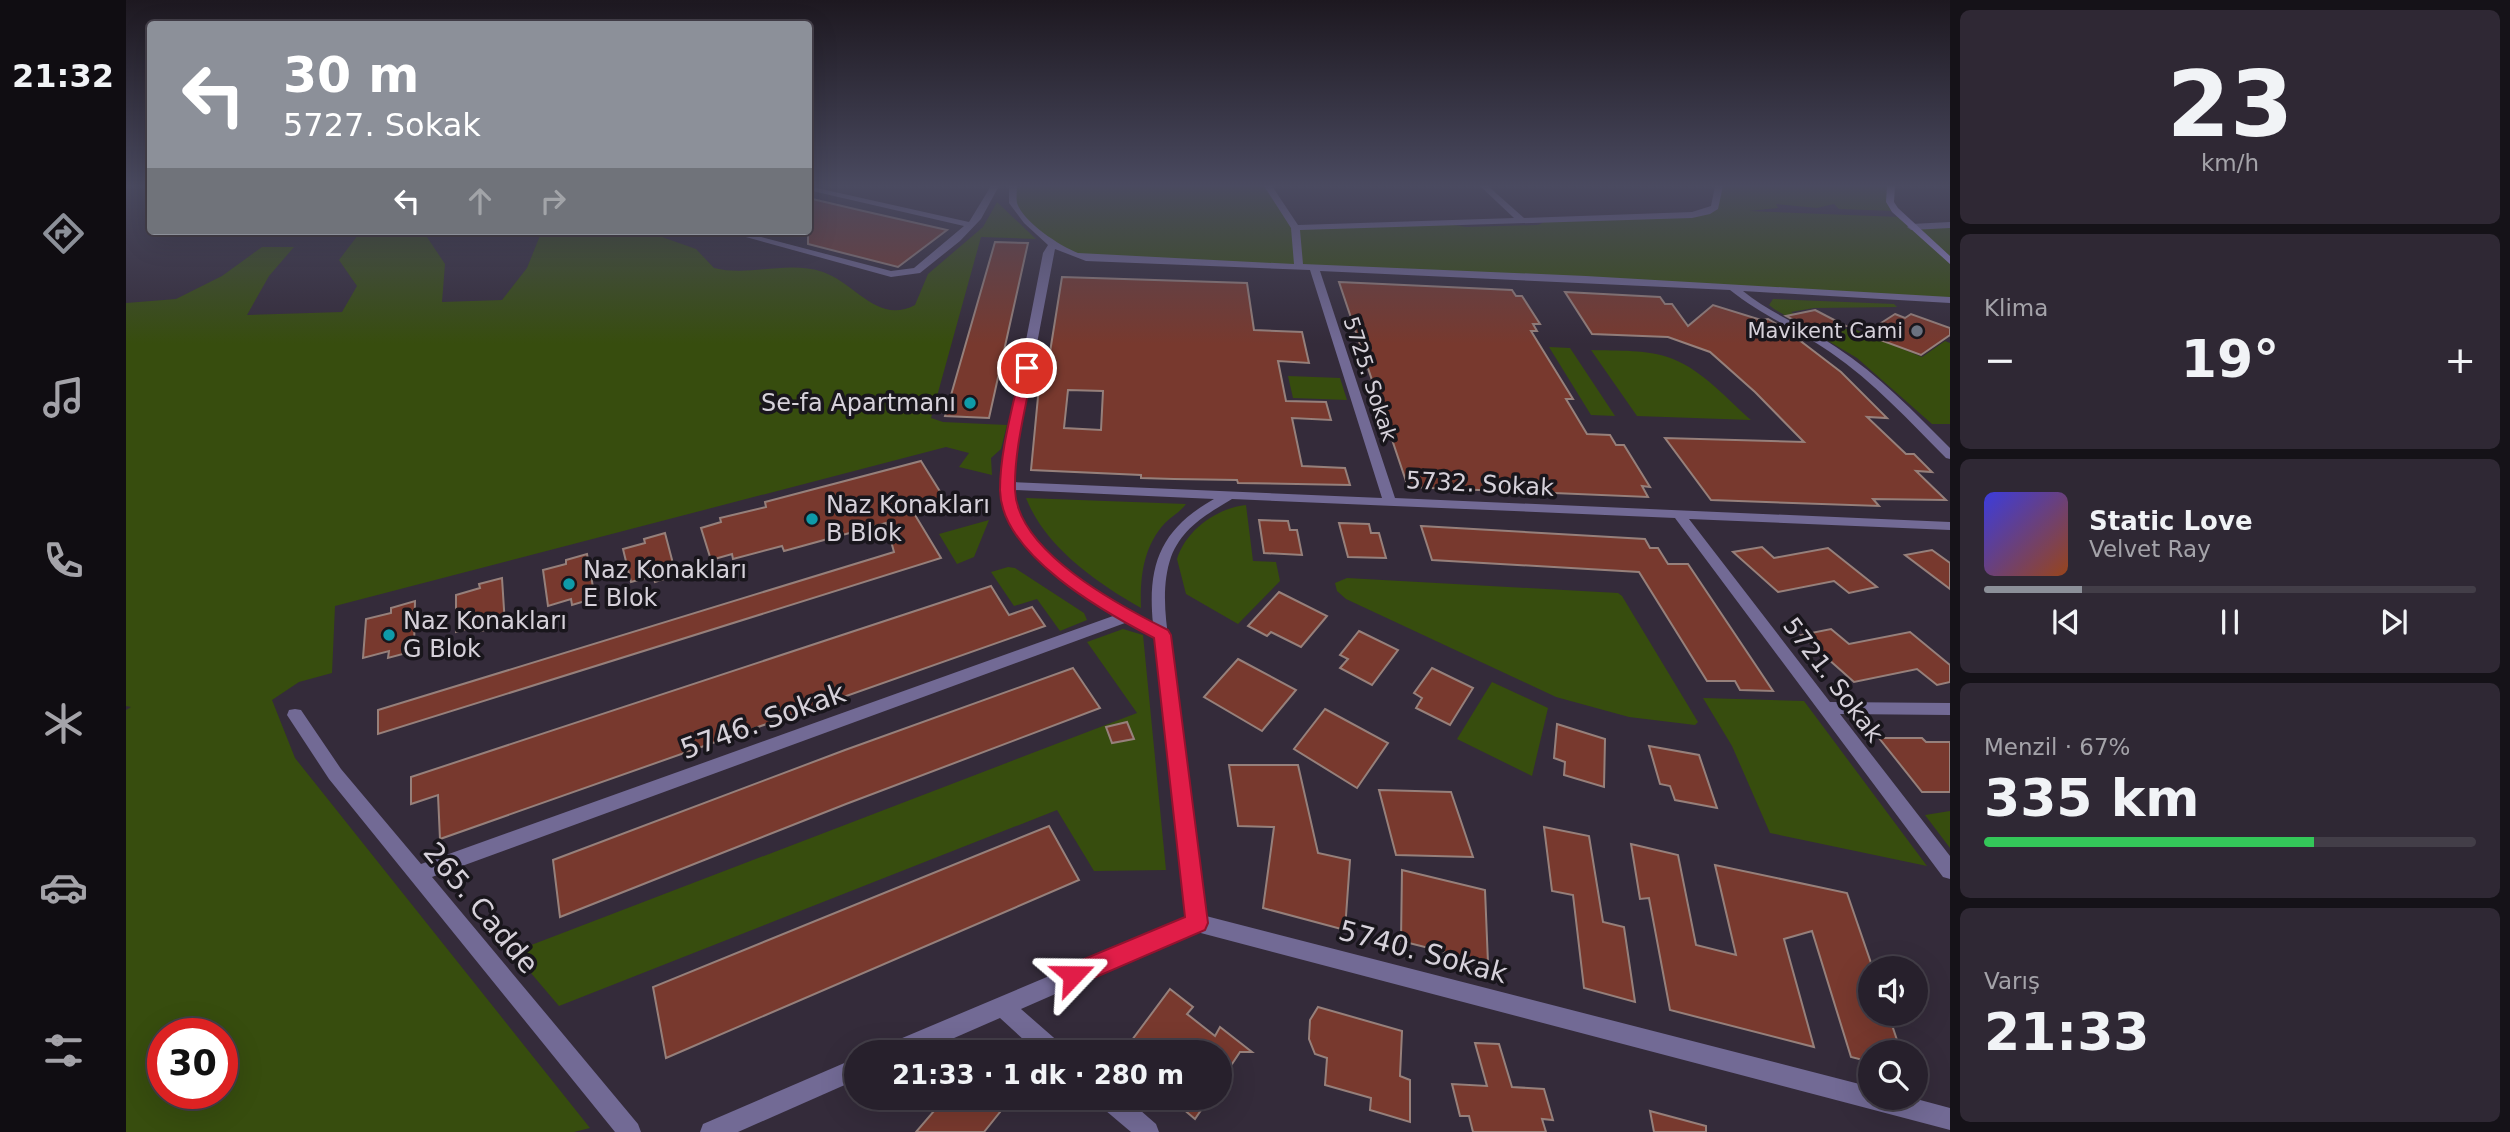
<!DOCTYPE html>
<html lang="tr">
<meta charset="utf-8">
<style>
:root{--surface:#27202c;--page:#2f2834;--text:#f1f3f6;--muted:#a4a3a9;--line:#433e48;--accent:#8c9099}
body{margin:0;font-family:"DejaVu Sans",sans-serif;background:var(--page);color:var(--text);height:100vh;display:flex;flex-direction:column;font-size:26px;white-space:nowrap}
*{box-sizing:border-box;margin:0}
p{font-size:23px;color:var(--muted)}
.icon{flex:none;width:38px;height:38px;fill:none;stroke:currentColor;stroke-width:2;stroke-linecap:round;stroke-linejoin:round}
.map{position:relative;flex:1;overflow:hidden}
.side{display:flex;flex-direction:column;gap:10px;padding:10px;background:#151218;width:560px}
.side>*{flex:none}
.guide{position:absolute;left:21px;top:21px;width:665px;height:214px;border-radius:7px;box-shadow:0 7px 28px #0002,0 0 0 2px var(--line);background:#8c9099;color:#fff;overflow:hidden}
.controls{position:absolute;left:1732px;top:956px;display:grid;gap:14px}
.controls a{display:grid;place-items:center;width:70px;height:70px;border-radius:50%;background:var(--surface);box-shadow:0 7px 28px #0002,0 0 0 2px var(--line);font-size:35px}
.speed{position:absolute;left:21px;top:1018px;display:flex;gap:14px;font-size:35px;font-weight:700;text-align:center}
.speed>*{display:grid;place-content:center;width:91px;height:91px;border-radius:50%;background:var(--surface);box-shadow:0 7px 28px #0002,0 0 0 2px var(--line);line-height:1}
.speed .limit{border:10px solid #d22;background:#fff;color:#111}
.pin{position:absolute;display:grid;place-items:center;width:60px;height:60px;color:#fff;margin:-30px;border:4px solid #fff;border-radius:50%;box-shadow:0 2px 7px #0007}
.me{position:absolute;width:77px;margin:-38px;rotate:67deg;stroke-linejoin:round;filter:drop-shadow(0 0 5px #0008)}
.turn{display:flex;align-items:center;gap:24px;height:147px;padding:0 21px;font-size:32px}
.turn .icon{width:91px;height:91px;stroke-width:2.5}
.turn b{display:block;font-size:49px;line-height:60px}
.lanes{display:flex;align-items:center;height:66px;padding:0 21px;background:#0003;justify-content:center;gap:35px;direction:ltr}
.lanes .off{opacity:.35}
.big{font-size:52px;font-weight:700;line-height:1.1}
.side .card{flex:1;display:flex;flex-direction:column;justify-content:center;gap:10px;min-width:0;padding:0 24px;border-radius:10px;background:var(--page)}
.side .dial{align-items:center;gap:0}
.dial b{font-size:91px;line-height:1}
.song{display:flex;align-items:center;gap:21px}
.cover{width:84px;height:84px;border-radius:10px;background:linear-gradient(135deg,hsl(240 70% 55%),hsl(20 70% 35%))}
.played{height:7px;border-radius:4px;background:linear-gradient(90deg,var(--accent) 20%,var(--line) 20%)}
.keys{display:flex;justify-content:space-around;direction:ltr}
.heat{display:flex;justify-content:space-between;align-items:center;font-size:38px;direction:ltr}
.charge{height:10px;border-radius:5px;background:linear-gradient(90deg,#34c759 67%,var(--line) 0)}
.trip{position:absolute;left:718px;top:1040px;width:388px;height:70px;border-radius:35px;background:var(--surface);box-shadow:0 7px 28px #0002,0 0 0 2px var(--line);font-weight:700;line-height:70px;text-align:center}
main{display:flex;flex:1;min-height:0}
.tab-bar{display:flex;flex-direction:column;width:126px;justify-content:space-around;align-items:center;background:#100d12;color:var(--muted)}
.tab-bar .icon{width:49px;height:49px}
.tab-bar .active{color:var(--accent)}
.tab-bar b{font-size:32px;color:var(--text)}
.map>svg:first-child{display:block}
.green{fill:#374d0e;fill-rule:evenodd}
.building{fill:#78392e;stroke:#96807b;stroke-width:2;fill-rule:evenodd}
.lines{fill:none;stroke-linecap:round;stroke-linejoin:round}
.street{fill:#726a95;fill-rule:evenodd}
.secondary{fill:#9789cf;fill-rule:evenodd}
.route{fill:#e11d48;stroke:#92132f;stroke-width:2}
.worship-dot{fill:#6b7280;stroke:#19161c;stroke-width:2.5}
.culture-dot{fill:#0f9aa8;stroke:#19161c;stroke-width:2.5}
.labels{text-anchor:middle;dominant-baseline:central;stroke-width:7;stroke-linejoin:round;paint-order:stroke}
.far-poi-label{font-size:21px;fill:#d6d1da;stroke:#19161c;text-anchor:end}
.far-street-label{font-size:21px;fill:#d6d1da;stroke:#19161c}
.poi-label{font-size:24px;fill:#d6d1da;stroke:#19161c;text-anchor:start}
.street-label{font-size:24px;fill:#d6d1da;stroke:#19161c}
.near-street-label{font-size:28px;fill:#d6d1da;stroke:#19161c}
</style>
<main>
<nav class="tab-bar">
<b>21:32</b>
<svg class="icon active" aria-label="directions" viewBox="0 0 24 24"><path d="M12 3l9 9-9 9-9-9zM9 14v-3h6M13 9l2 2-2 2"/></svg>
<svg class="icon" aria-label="music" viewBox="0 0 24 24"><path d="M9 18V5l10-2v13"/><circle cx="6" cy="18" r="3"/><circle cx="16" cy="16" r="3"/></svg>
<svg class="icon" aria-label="phone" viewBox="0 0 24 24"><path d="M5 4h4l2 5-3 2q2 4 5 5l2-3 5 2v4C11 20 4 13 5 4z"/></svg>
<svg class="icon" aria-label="climate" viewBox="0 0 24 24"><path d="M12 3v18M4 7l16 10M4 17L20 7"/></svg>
<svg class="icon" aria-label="car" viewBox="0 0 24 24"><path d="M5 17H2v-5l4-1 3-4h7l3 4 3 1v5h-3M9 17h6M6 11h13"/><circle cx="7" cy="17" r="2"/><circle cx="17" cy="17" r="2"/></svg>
<svg class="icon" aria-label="filters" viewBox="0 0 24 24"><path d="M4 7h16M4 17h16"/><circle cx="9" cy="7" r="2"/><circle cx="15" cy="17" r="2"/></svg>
</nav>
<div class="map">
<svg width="1824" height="1132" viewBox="0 0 1824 1132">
<rect width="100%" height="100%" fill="#342b3a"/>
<g class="green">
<path d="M 901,186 L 1142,186 L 1169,228 L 1317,223 L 1340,227 L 1412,225 L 1422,220 L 1575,213 L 1590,203 L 1593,186 L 1765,186 L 1763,196 L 1770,211 L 1713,209 L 1708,204 L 1691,208 L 1650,204 L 1652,208 L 1623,211 L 1775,217 L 1785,227 L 1824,225 L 1824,300 L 960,258 L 927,245 L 891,210 L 887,189 Z"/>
<path d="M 871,202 L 910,239 L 855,237 L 805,418 L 817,422 L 881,425 L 875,449 L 865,458 L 866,475 L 833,467 L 843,453 L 820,447 L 209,606 L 206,673 L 173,682 L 146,700 L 169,758 L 464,1128 L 448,1132 L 0,1132 L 0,710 L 5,707 L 0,706 L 0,303 L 50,299 L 96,276 L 136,247 L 168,247 L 143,276 L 121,315 L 216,312 L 231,286 L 213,260 L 232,235 L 227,231 L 297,231 L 319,264 L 316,302 L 376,300 L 401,268 L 415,233 L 414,231 L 519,231 L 570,249 L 588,268 C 624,277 661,260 697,272 C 729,283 752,325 789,305 L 802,274 L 857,227 ZM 37,1034 L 96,1034 L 96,1094 L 37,1094 Z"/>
<path d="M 1647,299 L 1768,304 L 1771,307 L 1688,308 L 1665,312 L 1700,332 L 1726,328 L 1796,357 L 1819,341 L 1824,343 L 1824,424 L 1806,424 L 1731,358 L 1648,309 L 1643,305 Z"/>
<path d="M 1423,347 L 1444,348 L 1489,416 L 1465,415 Z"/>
<path d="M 1465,350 C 1492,351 1522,349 1547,359 C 1577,371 1602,400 1625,420 L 1511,416 Z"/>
<path d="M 1162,376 L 1214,378 L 1221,400 L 1167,398 Z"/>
<path d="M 900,498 L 1060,504 C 1054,512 1046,516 1039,523 C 1017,547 1014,577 1015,608 C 971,583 919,547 900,498 Z"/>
<path d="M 1120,505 L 1127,561 L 1150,562 L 1154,581 L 1112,624 L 1060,594 L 1051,559 C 1060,530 1091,508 1120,505 Z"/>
<path d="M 863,520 L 848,557 L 831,564 L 813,534 Z"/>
<path d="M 882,567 L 889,568 L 958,613 L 961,620 L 934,631 L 911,599 L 888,606 L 865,572 Z"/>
<path d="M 1221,578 L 1492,593 L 1496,596 L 1572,722 L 1569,725 L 1503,717 L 1430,697 L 1220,599 L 1211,591 L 1209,583 Z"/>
<path d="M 997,629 L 1017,635 L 1040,870 L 968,871 L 931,810 L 433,1006 L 387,952 L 1011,713 L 961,642 Z"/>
<path d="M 1366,682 L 1422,708 L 1406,776 L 1331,739 Z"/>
<path d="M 1577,698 L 1678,701 L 1801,866 L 1644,833 L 1606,746 Z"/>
<path d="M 1824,811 L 1824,848 L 1799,815 Z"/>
</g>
<g class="building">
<path d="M 682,198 L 733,210 L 821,230 L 772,267 L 682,244 Z"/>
<path d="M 869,242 L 902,243 L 863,418 L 819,416 Z"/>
<path d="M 936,277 L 1121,283 L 1128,330 L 1176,332 L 1183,363 L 1152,361 L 1160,401 L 1200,402 L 1205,420 L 1166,418 L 1176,466 L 1219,468 L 1224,485 L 1112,483 L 1111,480 L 1048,479 L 1015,478 L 1015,475 L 905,470 L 914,376 L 920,377 ZM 942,390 L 977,391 L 975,430 L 938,428 Z"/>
<path d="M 1213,282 L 1386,290 L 1390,296 L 1396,296 L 1414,324 L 1407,324 L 1411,331 L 1405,331 L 1447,399 L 1440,399 L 1461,434 L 1484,435 L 1490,445 L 1498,445 L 1524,487 L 1516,486 L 1522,497 L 1282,487 Z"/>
<path d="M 1439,292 L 1534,297 L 1539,304 L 1546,304 L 1562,326 L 1587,305 L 1635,320 L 1642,319 L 1672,336 L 1668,336 L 1715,372 L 1761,418 L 1741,417 L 1780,454 L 1788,454 L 1806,472 L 1790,471 L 1820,500 L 1747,499 L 1753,506 L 1585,500 L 1539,438 L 1678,442 L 1629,392 L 1584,352 L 1542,337 L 1466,334 Z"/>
<path d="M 1689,310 L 1720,326 L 1690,332 L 1660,316 Z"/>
<path d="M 1769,314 L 1779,318 L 1785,314 L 1824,328 L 1824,335 L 1795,355 L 1738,334 Z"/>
<path d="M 795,461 L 823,506 L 789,515 L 815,558 L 252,734 L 252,710 L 768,552 L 760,523 L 658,551 L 656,546 L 607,559 L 606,554 L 585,560 L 575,528 L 595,522 L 594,518 L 640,507 L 639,502 Z"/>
<path d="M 1133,520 L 1162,521 L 1164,530 L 1171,530 L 1176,555 L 1138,553 Z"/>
<path d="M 1213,523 L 1243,524 L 1245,533 L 1253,533 L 1260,558 L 1222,557 Z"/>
<path d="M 1295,526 L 1519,539 L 1524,548 L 1532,548 L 1542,564 L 1562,564 L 1647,691 L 1614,690 L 1609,681 L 1581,681 L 1513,572 L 1306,560 Z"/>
<path d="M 539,533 L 550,575 L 529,582 L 527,576 L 505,582 L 497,549 L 519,543 L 518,539 Z"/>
<path d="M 1636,547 L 1648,558 L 1702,548 L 1751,587 L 1723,593 L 1708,581 L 1652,592 L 1607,552 Z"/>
<path d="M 1806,550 L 1824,563 L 1824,589 L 1779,555 Z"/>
<path d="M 461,554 L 469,598 L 446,605 L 445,599 L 422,606 L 417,570 L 440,564 L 440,560 Z"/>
<path d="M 376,578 L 379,625 L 355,631 L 354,625 L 330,632 L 330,595 L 354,588 L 353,584 Z"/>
<path d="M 865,586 L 883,615 L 906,607 L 919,626 L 314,839 L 312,795 L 285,804 L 285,777 Z"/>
<path d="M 1153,592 L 1201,616 L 1175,647 L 1145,632 L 1141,636 L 1122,626 Z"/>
<path d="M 289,601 L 288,651 L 262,658 L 263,651 L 237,658 L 240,619 L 265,613 L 265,608 Z"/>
<path d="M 1705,629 L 1723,644 L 1784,632 L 1824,665 L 1824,682 L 1811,685 L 1791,669 L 1728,682 L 1675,635 Z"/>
<path d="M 1233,631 L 1272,650 L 1246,685 L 1214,668 L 1222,659 L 1214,655 Z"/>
<path d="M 1112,659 L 1170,690 L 1136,731 L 1078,697 Z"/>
<path d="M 947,668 L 974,708 L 720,804 L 434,917 L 427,860 L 719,750 Z"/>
<path d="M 1306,668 L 1347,688 L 1324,725 L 1290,708 L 1296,698 L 1288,693 Z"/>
<path d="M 1199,709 L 1262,743 L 1231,788 L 1168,749 Z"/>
<path d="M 1001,722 L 1008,739 L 986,743 L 980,727 Z"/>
<path d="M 1431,724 L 1479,739 L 1478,787 L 1438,775 L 1439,762 L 1428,758 Z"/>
<path d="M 1753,738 L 1796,738 L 1800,742 L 1824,742 L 1824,792 L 1796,792 Z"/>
<path d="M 1523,746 L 1573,755 L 1591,808 L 1549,800 L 1544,786 L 1534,784 Z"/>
<path d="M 1103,765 L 1172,765 L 1192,853 L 1224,860 L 1219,930 L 1137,908 L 1148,827 L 1112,826 Z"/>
<path d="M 1253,790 L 1325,792 L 1347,857 L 1270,855 Z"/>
<path d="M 923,826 L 953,880 L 540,1058 L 527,987 Z"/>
<path d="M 1418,827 L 1463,836 L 1477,922 L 1498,927 L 1509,1002 L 1458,988 L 1447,895 L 1426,891 Z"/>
<path d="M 1505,844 L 1552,855 L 1570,945 L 1610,955 L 1589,865 L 1721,893 L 1745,963 L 1745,1013 L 1762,1013 L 1775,1052 L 1745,1052 L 1745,1062 L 1725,1057 L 1686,931 L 1658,939 L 1688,1047 L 1544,1010 L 1523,898 L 1514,899 Z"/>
<path d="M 1276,870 L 1359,890 L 1362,963 L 1275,941 Z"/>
<path d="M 1044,989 L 1067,1007 L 1061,1014 L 1089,1036 L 1094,1027 L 1126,1052 L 1114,1052 L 1094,1082 L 1094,1052 L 997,1052 Z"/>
<path d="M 1192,1007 L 1276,1031 L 1274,1076 L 1284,1080 L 1284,1122 L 1244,1110 L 1245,1098 L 1199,1085 L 1201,1058 L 1189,1054 L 1183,1039 L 1184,1020 Z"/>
<path d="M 1349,1043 L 1373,1044 L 1386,1087 L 1418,1089 L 1427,1120 L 1416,1119 L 1420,1132 L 1347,1132 L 1343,1116 L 1334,1116 L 1326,1084 L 1361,1086 Z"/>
<path d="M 820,1097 L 886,1097 L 858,1132 L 790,1132 Z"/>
<path d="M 1043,1097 L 1084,1097 L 1069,1119 Z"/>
<path d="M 1524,1111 L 1580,1126 L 1580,1132 L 1528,1132 Z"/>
</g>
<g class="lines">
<g class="street">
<path d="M 682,186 L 843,222 L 865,186 L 873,186 L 855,219 L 834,241 L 794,273 L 765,277 L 598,231 L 612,231 L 765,271 L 788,268 L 838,226 L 682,190 Z"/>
<path d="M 883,186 L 891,186 C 891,190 890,198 891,203 C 897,222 934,246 952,253 L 1168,264 L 1165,228 L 1138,186 L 1146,186 L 1172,225 L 1388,218 L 1354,186 L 1362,186 L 1398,218 L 1566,212 L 1585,206 L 1589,186 L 1597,186 L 1592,209 L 1584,214 L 1566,218 L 1174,230 L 1177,264 L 1460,276 L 1824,297 L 1824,303 L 1617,291 C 1645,314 1680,327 1710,347 C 1753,375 1788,412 1824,448 L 1824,459 L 1820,458 C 1783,421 1748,382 1704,352 C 1672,330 1635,315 1604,290 L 1194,271 L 1269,498 L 1824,522 L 1824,530 L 1563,519 L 1704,702 L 1824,703 L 1824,715 L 1714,714 L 1824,856 L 1824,879 L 1817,877 L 1549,518 L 1106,499 C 1081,514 1056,528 1045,557 C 1031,598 1045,647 1050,689 C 1060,764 1070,840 1080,916 L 1745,1087 L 1745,1097 L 1783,1097 L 1824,1108 L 1824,1130 L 1071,932 L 895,1009 L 935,1044 L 938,1052 L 911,1052 L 874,1018 L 796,1052 L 759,1052 L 762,1044 L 1061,918 L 1028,638 L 999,623 L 306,877 L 512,1124 L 515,1132 L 489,1132 L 203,779 L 161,715 L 163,710 L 169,709 L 175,710 L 215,769 L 295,864 L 987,616 C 948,591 896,559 879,512 C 872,494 875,472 878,453 L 917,253 L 922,245 L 898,223 L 883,203 ZM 929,249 L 960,261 L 1184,270 L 1256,498 L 887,482 L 893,438 ZM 888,490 L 1088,499 C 1035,529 1021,564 1027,624 C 978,600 892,550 888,490 Z"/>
<path d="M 1824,222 L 1824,228 L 1785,230 L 1781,227 L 1785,224 Z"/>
<path d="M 730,1058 L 730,1080 L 612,1132 L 574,1132 L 577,1124 Z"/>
<path d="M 970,1097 L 999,1097 L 1030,1124 L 1033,1132 L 1005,1132 L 973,1105 Z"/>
</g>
<path class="secondary" d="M 1761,186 L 1769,186 L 1768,202 L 1772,208 L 1824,256 L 1824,264 L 1766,212 L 1760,202 Z"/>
</g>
<linearGradient id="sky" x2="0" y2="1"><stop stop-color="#1d1820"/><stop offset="0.54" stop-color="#4a4a60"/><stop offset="1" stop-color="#4a4a60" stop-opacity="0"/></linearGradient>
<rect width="1824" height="344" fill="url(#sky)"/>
<path class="route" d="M 901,364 L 907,368 C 900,407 888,450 889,490 C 891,552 994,606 1042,630 L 1045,635 L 1082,923 L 1079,930 L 947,987 L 939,983 L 935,975 L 939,967 L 1059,917 L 1028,638 C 978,612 875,555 874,490 C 874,450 887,407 895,368 Z"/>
<circle class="worship-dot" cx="1791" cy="331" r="7"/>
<g class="culture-dot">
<circle cx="844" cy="403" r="7"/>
<circle cx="686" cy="519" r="7"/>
<circle cx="443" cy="584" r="7"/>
<circle cx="263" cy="635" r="7"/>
</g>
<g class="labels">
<g class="far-poi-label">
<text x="1777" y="331">Mavikent Cami</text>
</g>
<g class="far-street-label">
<text transform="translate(1244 379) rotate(72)">5725. Sokak</text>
</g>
<g class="poi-label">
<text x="830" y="403" text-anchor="end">Se-fa Apartmanı</text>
<text x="700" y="505">Naz Konakları<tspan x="700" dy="28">B Blok</tspan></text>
<text x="457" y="570">Naz Konakları<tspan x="457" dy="28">E Blok</tspan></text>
<text x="277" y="621">Naz Konakları<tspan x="277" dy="28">G Blok</tspan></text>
</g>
<g class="street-label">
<text transform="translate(1354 484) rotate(3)">5732. Sokak</text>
<text transform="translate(1707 680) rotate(53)">5721. Sokak</text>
</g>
<g class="near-street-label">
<text transform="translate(637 721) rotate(-20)">5746. Sokak</text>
<text transform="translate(355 908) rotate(50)">265. Cadde</text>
<text transform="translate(1297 952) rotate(15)">5740. Sokak</text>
</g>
</g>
</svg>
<div class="controls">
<a><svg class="icon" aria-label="sound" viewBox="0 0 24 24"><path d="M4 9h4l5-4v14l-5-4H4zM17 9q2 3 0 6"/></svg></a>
<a><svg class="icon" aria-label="search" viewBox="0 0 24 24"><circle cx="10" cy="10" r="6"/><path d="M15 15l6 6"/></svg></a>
</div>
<div class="speed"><div class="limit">30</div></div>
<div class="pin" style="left:901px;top:368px;background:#d93025"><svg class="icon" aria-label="arrive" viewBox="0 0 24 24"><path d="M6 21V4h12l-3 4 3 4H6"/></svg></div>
<svg class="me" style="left:947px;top:975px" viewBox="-20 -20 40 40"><path d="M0-17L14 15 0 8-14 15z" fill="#e11d48" stroke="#fff" stroke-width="4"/></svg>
<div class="trip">21:33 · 1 dk · 280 m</div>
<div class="guide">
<div class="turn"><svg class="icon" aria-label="left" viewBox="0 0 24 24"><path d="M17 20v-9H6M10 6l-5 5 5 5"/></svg><div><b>30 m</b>5727. Sokak</div></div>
<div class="lanes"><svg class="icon" aria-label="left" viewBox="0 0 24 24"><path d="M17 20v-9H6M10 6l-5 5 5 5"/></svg><svg class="icon off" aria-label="ahead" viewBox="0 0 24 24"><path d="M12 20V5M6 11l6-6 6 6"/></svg><svg class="icon off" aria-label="right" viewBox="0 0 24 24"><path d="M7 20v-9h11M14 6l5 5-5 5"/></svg></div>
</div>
</div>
<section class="side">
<div class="card dial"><b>23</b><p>km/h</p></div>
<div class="card"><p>Klima</p>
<div class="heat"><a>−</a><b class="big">19°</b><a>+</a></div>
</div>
<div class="card">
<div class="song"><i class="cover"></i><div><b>Static Love</b><p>Velvet Ray</p></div></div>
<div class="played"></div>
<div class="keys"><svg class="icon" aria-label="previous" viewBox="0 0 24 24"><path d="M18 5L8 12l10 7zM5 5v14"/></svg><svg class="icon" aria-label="pause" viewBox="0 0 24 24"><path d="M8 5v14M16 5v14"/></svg><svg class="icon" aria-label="next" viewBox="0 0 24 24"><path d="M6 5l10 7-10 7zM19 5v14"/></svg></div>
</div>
<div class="card"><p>Menzil · 67%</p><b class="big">335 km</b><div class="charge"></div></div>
<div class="card"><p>Varış</p><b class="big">21:33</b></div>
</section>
</main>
